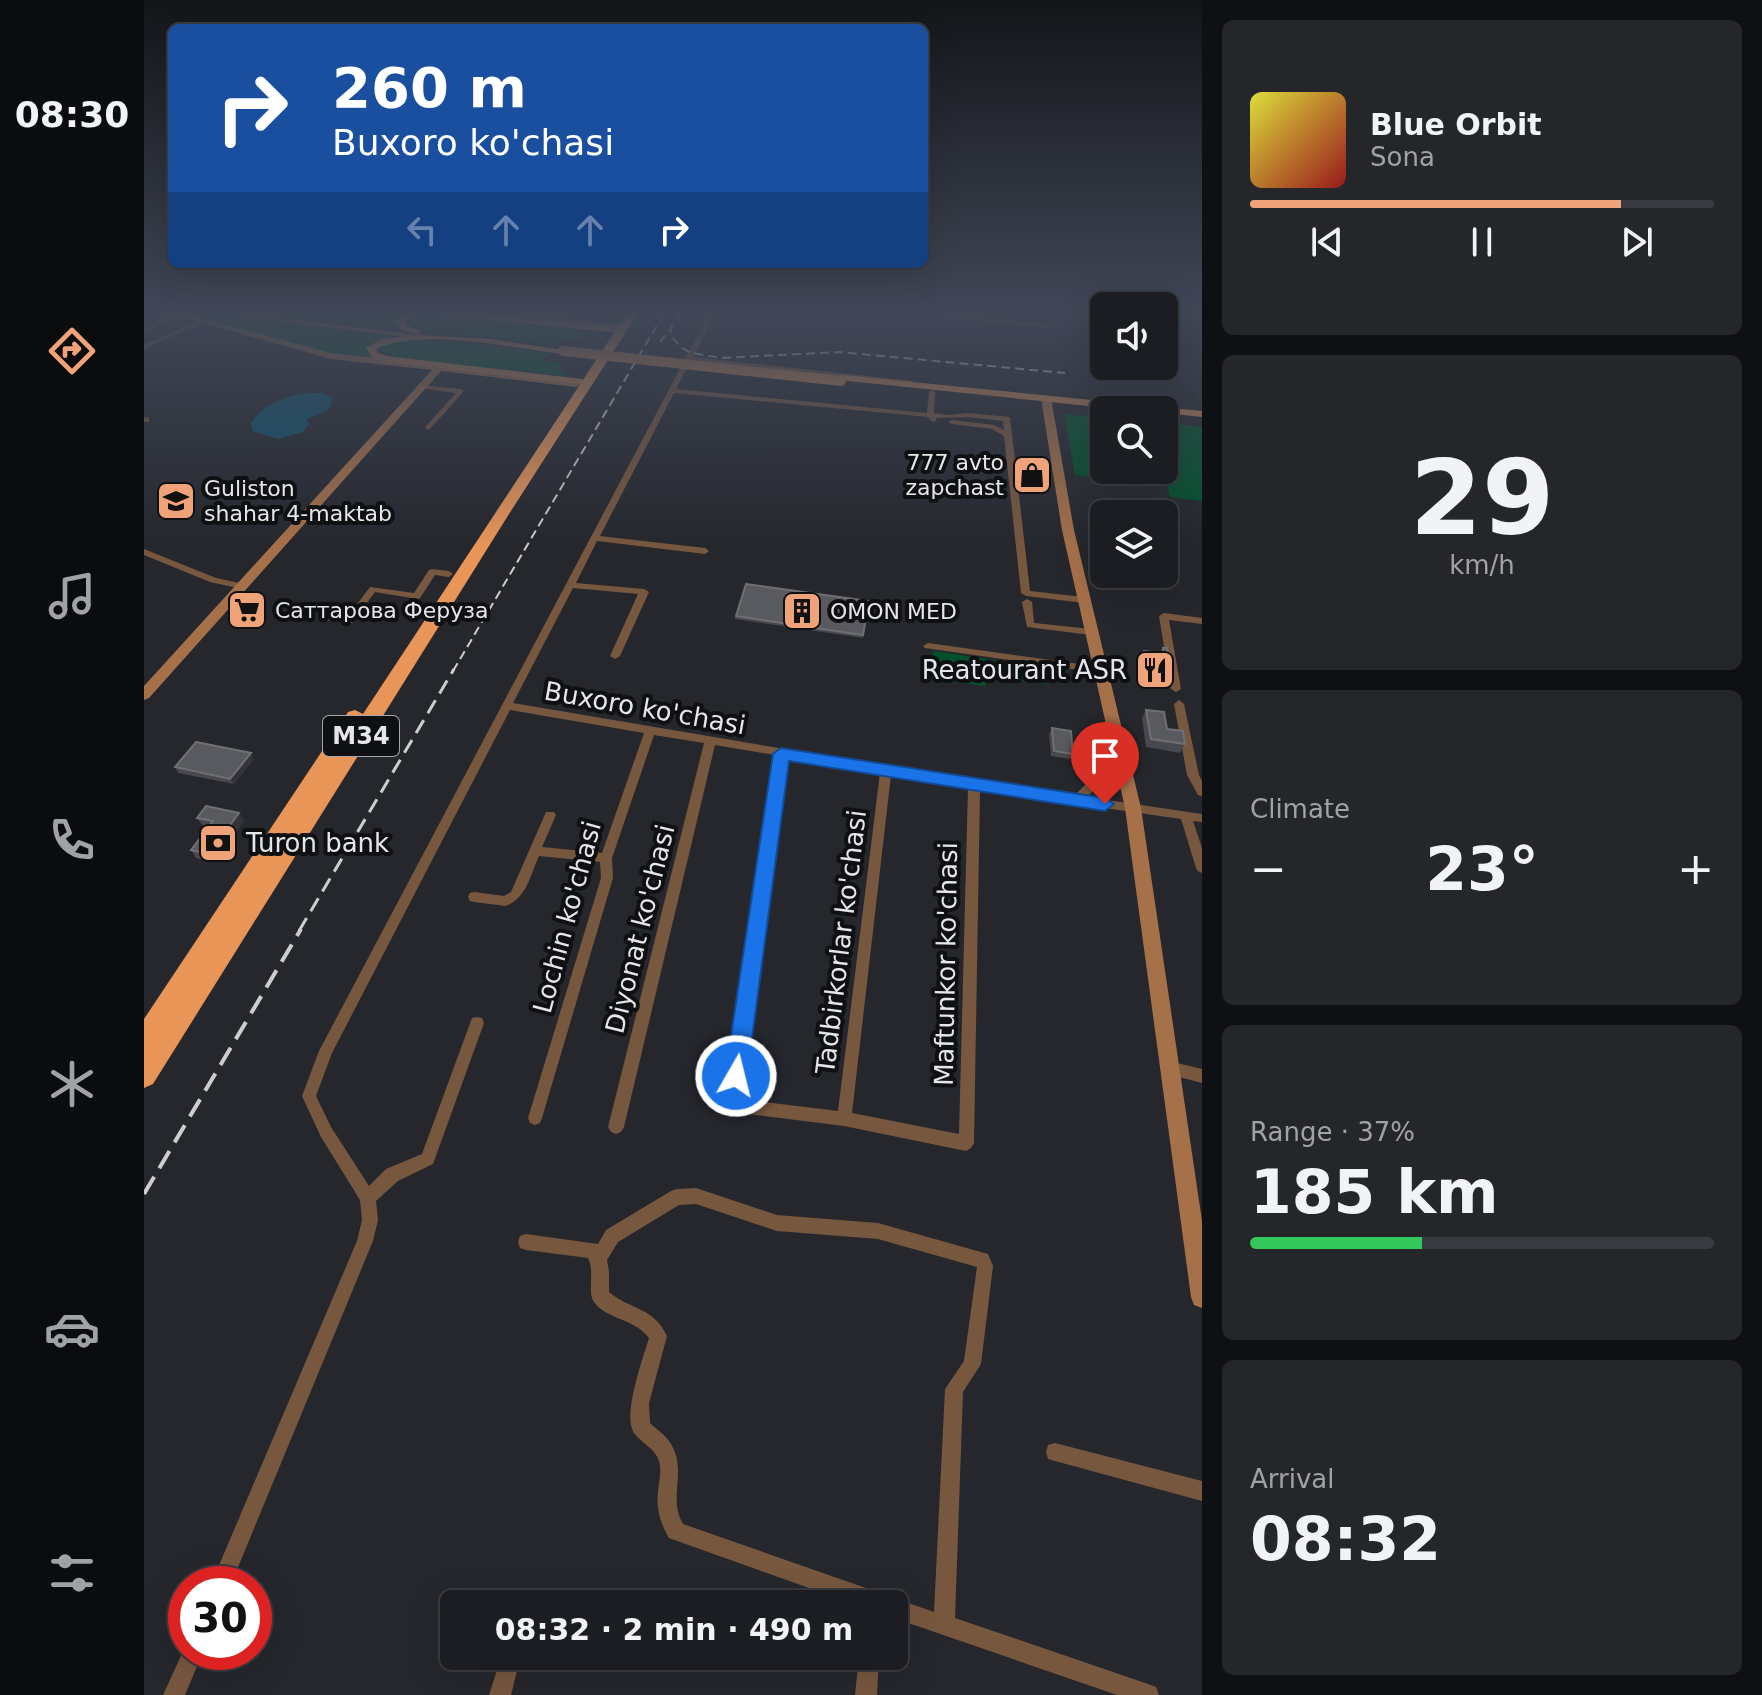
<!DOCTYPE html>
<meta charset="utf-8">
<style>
:root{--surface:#1c1d22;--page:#25262a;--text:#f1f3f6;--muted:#a0a2a5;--line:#3a3b40;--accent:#f0a279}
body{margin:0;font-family:"DejaVu Sans",sans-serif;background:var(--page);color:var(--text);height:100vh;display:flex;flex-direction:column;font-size:30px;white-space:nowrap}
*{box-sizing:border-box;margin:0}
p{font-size:26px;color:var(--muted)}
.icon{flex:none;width:44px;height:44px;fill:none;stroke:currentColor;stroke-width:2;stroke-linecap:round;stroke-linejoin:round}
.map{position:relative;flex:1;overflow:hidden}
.side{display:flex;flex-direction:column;gap:20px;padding:20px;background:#0f1013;width:560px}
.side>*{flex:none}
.banner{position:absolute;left:24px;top:24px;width:760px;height:244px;border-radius:12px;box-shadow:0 8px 32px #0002,0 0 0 2px var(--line);background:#1a4fa0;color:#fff;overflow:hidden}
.controls{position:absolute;left:946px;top:292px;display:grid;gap:16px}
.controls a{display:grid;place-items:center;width:88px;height:88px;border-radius:12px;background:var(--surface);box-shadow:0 8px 32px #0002,0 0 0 2px var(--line);font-size:40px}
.speed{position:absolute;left:24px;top:1566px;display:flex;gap:16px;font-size:40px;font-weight:700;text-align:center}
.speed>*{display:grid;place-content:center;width:104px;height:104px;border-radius:50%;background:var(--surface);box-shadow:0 8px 32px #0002,0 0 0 2px var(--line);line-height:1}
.speed .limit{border:12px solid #d22;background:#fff;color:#111}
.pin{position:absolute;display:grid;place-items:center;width:68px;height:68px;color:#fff;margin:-82px -34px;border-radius:50% 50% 50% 0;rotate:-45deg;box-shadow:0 0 8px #0007}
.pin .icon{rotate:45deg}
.me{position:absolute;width:88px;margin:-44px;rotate:8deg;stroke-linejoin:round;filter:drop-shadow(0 0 6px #0008)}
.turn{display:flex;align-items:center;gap:28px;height:168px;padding:0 32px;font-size:36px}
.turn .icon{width:104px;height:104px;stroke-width:2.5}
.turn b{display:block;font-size:56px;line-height:68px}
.lanes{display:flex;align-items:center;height:76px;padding:0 32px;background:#0003;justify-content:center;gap:40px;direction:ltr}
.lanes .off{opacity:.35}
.big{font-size:60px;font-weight:600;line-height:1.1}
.side .widget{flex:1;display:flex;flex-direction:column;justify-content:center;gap:12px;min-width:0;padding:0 28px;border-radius:12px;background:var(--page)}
.side .dial{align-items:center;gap:0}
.dial b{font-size:104px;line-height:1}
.song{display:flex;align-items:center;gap:24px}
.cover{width:96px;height:96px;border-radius:12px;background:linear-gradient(135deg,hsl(60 70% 55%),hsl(0 70% 35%))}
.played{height:8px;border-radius:4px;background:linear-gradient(90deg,var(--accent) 80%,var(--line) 80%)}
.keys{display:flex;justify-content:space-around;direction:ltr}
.heat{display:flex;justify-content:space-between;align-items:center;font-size:44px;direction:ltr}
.charge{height:12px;border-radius:6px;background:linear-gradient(90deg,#34c759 37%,var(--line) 0)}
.trip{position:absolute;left:296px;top:1590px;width:468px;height:80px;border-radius:12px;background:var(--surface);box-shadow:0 8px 32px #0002,0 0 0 2px var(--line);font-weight:600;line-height:80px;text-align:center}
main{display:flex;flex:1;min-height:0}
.tab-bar{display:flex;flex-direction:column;width:144px;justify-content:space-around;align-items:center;background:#0b0c0e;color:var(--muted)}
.tab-bar .icon{width:56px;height:56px}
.tab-bar .on{color:var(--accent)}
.tab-bar b{font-size:36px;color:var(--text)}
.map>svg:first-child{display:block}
.green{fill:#01522c}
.water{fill:#0e516c}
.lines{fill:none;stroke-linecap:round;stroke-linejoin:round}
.street{fill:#78573f;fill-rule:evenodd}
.secondary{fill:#a67049;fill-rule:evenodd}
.primary{fill:#c98451;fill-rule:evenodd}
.highway{fill:#e99557;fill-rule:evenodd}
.rail-far2{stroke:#cccdd1;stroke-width:2;stroke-dasharray:9 5;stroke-linecap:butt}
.rail-far1{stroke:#cccdd1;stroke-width:3;stroke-dasharray:15 8;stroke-linecap:butt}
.rail{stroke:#cccdd1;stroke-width:4;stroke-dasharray:20 10;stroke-linecap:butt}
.primary-bridge{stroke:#c98451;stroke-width:10}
.wall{fill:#48494f}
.shaded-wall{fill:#33343a}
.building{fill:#595a5f;stroke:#6f7075;stroke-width:2}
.route{fill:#1a73e8;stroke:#114b97;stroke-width:2}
.labels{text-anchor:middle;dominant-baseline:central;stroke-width:8;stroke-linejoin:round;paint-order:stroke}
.far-poi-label{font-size:22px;fill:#e5e6ea;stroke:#0f1012;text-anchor:start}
.shield{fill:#0f1012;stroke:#a5a6a9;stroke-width:2}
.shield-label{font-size:24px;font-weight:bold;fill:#e5e6ea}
.poi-label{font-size:26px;fill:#e5e6ea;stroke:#0f1012;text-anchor:end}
.street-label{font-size:26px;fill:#e5e6ea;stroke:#0f1012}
</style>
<main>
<nav class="tab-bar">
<b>08:30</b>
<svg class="icon on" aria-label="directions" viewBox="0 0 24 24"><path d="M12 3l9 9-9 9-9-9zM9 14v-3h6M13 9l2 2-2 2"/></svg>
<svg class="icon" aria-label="music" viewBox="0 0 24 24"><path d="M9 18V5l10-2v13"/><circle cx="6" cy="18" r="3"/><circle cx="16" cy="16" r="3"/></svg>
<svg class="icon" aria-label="phone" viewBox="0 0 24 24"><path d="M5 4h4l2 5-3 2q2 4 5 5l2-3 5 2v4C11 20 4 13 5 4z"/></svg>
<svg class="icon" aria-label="climate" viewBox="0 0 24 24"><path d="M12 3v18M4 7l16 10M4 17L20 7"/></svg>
<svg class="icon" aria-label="car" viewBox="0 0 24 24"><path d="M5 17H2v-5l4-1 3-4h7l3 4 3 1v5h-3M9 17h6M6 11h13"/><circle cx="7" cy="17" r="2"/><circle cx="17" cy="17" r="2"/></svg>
<svg class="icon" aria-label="filters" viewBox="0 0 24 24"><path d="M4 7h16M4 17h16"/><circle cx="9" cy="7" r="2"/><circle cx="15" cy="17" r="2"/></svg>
</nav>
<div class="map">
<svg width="1058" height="1695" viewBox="0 0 1058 1695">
<rect width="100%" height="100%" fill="#25272d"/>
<g class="green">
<path d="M 23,310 L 40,310 L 254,335 L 224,345 L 222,352 L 231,359 L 187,354 Z"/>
<path d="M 79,310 L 270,310 L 252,320 L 256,329 Z"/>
<path d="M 287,313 L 454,330 L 436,338 L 416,338 L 411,345 L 281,331 L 266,326 L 264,321 L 270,316 Z"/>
<path d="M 274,339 L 405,353 L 399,361 L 418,363 L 416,370 L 423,372 L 421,376 L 249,357 L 235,349 L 241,343 Z"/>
<path d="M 920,414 L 960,418 L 960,470 L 1020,470 L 1020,423 L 1058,427 L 1058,501 L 1026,497 L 1023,485 L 931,475 Z"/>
<path d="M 790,651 L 903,668 L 903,684 L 844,677 L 841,686 L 779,678 Z"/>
</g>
<path class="water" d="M 165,393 L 179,393 L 189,398 L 185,409 L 162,420 L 165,423 L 159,432 L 134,439 L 108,431 L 107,423 C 121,403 141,396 165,393 Z"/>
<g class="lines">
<g class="street">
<path d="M 368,310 L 418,314 L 421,316 L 418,318 L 368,314 L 359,317 L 356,315 Z"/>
<path d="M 457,310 L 469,310 L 466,312 Z"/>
<path d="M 567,310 L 573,310 L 549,357 L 768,381 L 771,383 L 762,387 L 759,384 L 547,360 L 532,389 L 783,413 L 785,392 L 788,390 L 791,392 L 790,413 L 804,415 L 824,413 L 866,417 L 886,591 L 940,597 L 945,600 L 940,603 L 882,596 L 877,593 L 860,436 L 848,429 L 808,424 L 804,422 L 808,420 L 850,425 L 860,430 L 859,421 L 824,417 L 791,418 L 793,420 L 789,422 L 784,417 L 530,393 L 456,536 L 561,548 L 565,551 L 561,554 L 453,541 L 432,583 L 500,589 L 505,592 L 476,656 L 471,659 L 466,656 L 494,594 L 429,588 L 369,703 L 830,781 L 931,795 L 951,775 L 970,738 L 974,737 L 979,741 L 959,781 L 943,797 L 1058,814 L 1058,822 L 1049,821 L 1058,848 L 1058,873 L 1054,871 L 1052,868 L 1037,819 L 836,790 L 830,1143 L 827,1148 L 822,1151 L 700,1126 L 588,1112 L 583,1110 L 581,1105 L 631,755 L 571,745 L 480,1127 L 477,1132 L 472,1134 L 467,1132 L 464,1127 L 560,743 L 510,735 L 468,858 L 469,878 L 398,1118 L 396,1123 L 391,1125 L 386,1123 L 384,1118 L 457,878 L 456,862 L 395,856 C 386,876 383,897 362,906 L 330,902 L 326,901 L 324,897 L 326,893 L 330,892 L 360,896 L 367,892 L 402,812 L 410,812 L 412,815 L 398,847 L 458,853 L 500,733 L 366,710 L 188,1053 L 172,1096 L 187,1127 L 225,1186 L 242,1169 L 278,1154 L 328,1018 L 333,1017 L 338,1018 L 340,1023 L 289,1164 L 254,1181 L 232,1201 L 234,1220 L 229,1241 L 87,1584 L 67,1584 L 213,1241 L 218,1220 L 216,1200 L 177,1137 L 158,1096 L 175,1051 ZM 642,757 L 736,773 L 694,1111 L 596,1099 ZM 747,775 L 824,788 L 815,1134 L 708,1113 Z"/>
<path d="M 719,310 L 745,310 L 905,324 L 908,326 L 905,328 Z"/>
<path d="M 30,312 L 32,315 L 0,333 L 0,328 Z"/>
<path d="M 56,320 L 58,323 L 0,349 L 0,345 Z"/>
<path d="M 278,385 L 317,389 L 320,391 L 285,430 L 281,428 L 282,426 L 312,393 L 276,388 L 276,386 Z"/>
<path d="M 0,417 L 5,418 L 5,422 L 0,422 Z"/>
<path d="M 0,549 L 72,578 L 101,584 L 103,586 L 98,589 L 66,582 L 0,555 Z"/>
<path d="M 288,569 L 305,571 L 309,574 L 305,577 L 291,575 L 276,598 L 273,599 L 231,592 L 208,623 L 180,620 L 175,617 L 180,614 L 203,618 L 226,587 L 270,593 L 285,570 Z"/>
<path d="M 883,599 L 888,602 L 890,623 L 947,629 L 952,632 L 947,635 L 883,627 L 878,602 Z"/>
<path d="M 1020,613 L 1058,618 L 1058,624 L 1025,620 L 1037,689 L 1032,692 L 1027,689 L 1015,616 Z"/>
<path d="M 784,643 L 957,667 L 962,670 L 957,673 L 781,648 L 779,646 Z"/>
<path d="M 1035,700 L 1040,704 L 1055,775 L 1058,781 L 1058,796 L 1054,795 L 1043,775 L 1030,704 Z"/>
<path d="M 1025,1061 L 1058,1069 L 1058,1083 L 1020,1073 L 1018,1068 L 1020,1063 Z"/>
<path d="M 552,1188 L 633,1215 L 734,1223 L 844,1254 L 849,1266 L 837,1364 L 819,1392 L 811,1618 L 1004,1684 L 1012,1687 L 1015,1695 L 973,1695 L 750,1618 L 750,1604 L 710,1604 L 525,1538 C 516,1522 512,1509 514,1491 C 515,1482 518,1470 515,1461 C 511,1448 497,1443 490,1433 C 478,1416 499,1358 505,1338 C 490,1318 463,1320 450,1302 C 443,1293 451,1271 444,1258 L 382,1250 L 376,1248 L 374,1242 L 376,1236 L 382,1234 L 454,1244 L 462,1230 L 527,1191 L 533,1189 ZM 552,1204 L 633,1231 L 734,1239 L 833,1267 L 820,1361 L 801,1389 L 790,1612 L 750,1598 L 747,1599 L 739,1594 L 539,1524 C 523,1497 545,1469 525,1441 C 520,1434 512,1429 506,1423 L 505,1403 L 523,1336 C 510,1307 486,1310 465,1292 L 465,1272 L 463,1260 L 474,1242 L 535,1205 Z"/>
<path d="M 911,1443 L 1058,1481 L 1058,1501 L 911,1461 L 904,1459 L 902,1452 L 904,1445 Z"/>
<path d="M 42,1645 L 42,1652 L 59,1652 L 41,1695 L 19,1695 Z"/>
<path d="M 715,1656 L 735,1656 L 733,1695 L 711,1695 Z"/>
<path d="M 362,1660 L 369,1664 L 373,1671 L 367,1695 L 345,1695 L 355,1664 Z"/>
</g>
<g class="secondary">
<path d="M 13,310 L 27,310 L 187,353 L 293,365 L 298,362 L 301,366 L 432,381 L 437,384 L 432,387 L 297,371 L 5,698 L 0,700 L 0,686 L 288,370 L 187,359 Z"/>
<path d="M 47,310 L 74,310 L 280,336 L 276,339 Z"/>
<path d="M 393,317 L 479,324 L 483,327 L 479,330 L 390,321 Z"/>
<path d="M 902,395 L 907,398 L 930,530 L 997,808 L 1058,1221 L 1058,1308 L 1050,1305 L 1047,1297 L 981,808 L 918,530 L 897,398 Z"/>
</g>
<g class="primary">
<path d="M 274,310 L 306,310 L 477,327 L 482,330 L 477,333 L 287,314 L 269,316 L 261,322 L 264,326 L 277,330 L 274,335 L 348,339 L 424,351 L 419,354 C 370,348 276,327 232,349 L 234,353 L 243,356 L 438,379 L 438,383 L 434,384 L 241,362 L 227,357 L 222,348 L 238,339 L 274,335 L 257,330 L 251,321 L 263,312 Z"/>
<path d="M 698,375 L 1058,411 L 1058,417 L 1020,413 L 1020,410 L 984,410 L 694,380 L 694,376 Z"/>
</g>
<path class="highway" d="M 485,310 L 496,310 L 365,514 L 9,1084 L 0,1088 L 0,1019 L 204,712 L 211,710 L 219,714 Z"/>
<g class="rail-far2">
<path d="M 528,324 L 527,335 L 535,346 L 547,353 L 577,358 L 695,352 L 921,373"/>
<path d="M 516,342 L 540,310"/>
<path d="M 309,671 L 522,310"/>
</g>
<path class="rail-far1" d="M 155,931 L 310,669"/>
<path class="rail" d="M 0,1194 L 157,929"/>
<path class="primary-bridge" d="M 419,351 L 697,381"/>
</g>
<g class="wall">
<path d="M 725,601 L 719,638 L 591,619 L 592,616 Z"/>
<path d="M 1019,648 L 1028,676 L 1023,684 L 997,680 L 996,660 L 1000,651 L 1016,653 Z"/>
<path d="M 1002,710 L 1041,744 L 1036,753 L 1002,747 L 998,718 Z"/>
<path d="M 908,728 L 929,754 L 926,759 L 907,756 L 905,734 Z"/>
<path d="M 110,759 L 90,784 L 34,773 L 31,767 Z"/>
<path d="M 95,813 L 100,821 L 71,862 L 52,858 L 47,850 L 64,827 L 59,826 L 53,818 Z"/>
</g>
<g class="shaded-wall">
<path d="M 107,753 L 110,759 L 90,784 L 86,779 Z"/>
<path d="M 95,813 L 100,821 L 71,862 L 65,854 Z"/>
</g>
<g class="building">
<path d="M 602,584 L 725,601 L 719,635 L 592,616 Z"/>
<path d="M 1019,648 L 1023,648 L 1028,676 L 1001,671 L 1000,651 L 1019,653 Z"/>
<path d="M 1002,710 L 1020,712 L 1023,729 L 1039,731 L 1041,744 L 1007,739 Z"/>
<path d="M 908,728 L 927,731 L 929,754 L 910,751 Z"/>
<path d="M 52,742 L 107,753 L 86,779 L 31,767 Z"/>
<path d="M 62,806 L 95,813 L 65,854 L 47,850 L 69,821 L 53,818 Z"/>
</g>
<linearGradient id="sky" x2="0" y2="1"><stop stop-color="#141519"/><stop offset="0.57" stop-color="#404757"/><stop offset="1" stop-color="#404757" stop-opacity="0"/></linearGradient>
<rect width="1058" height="547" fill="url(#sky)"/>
<path class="route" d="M 637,748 L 961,798 L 970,804 L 961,811 L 645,761 L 603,1076 L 600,1083 L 592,1087 L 584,1083 L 581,1076 L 629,754 Z"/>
<defs>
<symbol id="shop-square" viewBox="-11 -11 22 22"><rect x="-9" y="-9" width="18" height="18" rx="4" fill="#f0a279" stroke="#0f1012"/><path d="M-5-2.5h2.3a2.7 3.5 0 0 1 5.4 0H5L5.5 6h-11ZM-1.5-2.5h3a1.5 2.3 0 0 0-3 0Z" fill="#111"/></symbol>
<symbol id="school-square" viewBox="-11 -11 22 22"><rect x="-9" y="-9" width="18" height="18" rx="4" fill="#f0a279" stroke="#0f1012"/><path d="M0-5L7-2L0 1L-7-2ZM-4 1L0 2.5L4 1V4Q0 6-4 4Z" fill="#111"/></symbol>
<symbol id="supermarket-square" viewBox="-11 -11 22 22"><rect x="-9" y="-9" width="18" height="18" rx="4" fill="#f0a279" stroke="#0f1012"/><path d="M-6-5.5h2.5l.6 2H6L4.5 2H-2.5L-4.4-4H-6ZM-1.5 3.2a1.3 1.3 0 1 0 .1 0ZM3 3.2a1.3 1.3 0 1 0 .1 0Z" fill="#111"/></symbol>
<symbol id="building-square" viewBox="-11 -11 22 22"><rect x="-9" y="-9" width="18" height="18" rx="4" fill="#f0a279" stroke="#0f1012"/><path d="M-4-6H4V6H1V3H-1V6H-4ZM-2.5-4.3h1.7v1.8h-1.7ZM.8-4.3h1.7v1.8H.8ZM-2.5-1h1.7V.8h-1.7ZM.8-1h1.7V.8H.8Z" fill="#111"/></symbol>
<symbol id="restaurant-square" viewBox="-11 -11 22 22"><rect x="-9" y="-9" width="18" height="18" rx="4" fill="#f0a279" stroke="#0f1012"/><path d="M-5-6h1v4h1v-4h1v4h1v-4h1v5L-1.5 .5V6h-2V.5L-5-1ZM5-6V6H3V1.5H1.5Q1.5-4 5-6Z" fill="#111"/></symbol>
<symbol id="bank-square" viewBox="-11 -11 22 22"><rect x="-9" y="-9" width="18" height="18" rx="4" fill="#f0a279" stroke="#0f1012"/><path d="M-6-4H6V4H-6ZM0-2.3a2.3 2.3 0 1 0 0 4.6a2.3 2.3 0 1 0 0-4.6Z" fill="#111"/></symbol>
</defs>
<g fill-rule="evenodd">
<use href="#shop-square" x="866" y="453" width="44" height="44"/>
<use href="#school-square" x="10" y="479" width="44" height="44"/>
<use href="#supermarket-square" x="81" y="588" width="44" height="44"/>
<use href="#building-square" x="636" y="589" width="44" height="44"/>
<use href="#restaurant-square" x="989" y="648" width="44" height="44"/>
<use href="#bank-square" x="52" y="821" width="44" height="44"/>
</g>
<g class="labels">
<g class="far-poi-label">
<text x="860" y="462" text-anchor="end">777 avto<tspan x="860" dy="25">zapchast</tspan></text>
<text x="60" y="488">Guliston<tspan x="60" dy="25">shahar 4-maktab</tspan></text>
<text x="131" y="610">Саттарова Феруза</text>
<text x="686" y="611">OMON MED</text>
</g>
<rect class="shield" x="179" y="716" width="76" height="40" rx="6"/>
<g class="shield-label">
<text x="217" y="736">M34</text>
</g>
<g class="poi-label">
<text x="983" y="670">Reatourant ASR</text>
<text x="102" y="843" text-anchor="start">Turon bank</text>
</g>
<g class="street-label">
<text transform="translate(501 708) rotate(10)">Buxoro ko'chasi</text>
<text transform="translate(423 917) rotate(-75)">Lochin ko'chasi</text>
<text transform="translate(496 929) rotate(-76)">Diyonat ko'chasi</text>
<text transform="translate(697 942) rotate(-83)">Tadbirkorlar ko'chasi</text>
<text transform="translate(802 964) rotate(-89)">Maftunkor ko'chasi</text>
</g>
</g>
</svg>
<div class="controls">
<a><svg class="icon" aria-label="sound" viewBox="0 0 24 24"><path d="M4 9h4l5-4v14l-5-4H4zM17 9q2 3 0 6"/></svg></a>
<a><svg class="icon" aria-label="search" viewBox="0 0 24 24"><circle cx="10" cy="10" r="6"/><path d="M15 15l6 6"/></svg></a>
<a><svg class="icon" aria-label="layers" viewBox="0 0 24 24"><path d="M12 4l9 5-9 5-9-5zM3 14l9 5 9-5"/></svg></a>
</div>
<div class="speed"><div class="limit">30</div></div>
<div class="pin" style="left:961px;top:804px;background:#d93025"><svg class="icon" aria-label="arrive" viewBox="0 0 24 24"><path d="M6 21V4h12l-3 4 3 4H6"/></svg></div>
<svg class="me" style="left:592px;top:1076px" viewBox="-20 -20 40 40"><circle r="17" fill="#1a73e8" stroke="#fff" stroke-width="3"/><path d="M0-11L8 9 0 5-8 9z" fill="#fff"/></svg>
<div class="trip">08:32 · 2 min · 490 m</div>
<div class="banner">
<div class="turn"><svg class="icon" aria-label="right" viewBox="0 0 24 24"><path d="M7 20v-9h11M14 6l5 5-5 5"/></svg><div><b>260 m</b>Buxoro ko'chasi</div></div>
<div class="lanes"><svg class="icon off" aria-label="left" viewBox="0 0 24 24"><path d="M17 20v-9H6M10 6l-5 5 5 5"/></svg><svg class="icon off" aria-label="ahead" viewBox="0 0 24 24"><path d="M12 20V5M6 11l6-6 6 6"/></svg><svg class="icon off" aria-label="ahead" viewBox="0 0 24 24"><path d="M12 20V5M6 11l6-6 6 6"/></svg><svg class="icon" aria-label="right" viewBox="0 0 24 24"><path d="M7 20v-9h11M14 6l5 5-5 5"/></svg></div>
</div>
</div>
<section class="side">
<div class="widget">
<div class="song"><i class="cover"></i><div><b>Blue Orbit</b><p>Sona</p></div></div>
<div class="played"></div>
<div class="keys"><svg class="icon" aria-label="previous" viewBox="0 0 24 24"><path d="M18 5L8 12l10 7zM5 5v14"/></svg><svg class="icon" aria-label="pause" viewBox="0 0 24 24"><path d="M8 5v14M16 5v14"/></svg><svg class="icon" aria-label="next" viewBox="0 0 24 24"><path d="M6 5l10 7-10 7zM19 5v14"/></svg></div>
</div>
<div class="widget dial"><b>29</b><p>km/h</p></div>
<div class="widget"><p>Climate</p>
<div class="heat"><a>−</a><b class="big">23°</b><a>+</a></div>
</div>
<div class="widget"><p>Range · 37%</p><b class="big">185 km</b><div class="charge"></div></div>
<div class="widget"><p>Arrival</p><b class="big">08:32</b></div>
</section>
</main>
